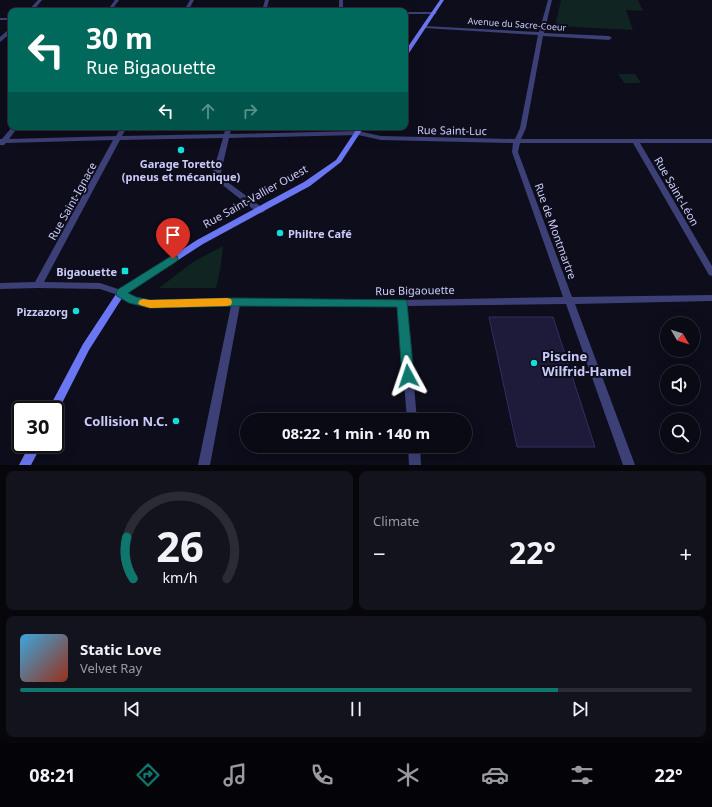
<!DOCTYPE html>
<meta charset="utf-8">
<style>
:root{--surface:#0a0a14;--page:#13131d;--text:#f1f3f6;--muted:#999aa0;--line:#2a2b34;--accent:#0f766e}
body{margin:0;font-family:"Noto Sans",sans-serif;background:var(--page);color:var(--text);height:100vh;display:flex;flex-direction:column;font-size:15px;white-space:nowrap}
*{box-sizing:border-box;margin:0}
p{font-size:13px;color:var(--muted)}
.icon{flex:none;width:22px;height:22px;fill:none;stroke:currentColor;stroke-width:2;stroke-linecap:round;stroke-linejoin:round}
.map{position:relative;height:465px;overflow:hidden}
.drawer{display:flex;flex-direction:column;gap:6px;padding:6px;background:#06060b;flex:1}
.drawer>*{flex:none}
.hud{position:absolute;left:8px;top:8px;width:400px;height:122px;border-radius:8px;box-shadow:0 4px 16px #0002,0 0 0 1px var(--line);background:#00695c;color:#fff;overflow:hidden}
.needle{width:26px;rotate:129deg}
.buttons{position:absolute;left:660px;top:317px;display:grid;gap:8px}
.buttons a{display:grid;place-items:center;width:40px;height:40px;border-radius:50%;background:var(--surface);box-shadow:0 4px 16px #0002,0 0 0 1px var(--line);font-size:20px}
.speed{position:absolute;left:12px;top:401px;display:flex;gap:8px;font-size:20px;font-weight:700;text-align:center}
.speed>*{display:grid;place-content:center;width:52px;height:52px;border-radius:50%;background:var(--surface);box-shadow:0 4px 16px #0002,0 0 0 1px var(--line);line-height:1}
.speed .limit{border:2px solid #111;border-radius:6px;background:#fff;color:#111}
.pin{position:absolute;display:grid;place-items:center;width:34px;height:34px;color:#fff;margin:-41px -17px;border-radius:50% 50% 50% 0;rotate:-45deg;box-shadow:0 0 4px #0007}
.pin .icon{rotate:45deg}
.me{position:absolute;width:44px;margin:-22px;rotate:355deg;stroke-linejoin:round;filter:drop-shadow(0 0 3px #0008)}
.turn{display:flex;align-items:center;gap:14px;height:84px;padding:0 12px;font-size:18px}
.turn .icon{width:52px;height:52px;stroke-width:2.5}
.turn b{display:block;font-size:28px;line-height:34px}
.lanes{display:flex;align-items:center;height:38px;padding:0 12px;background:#0003;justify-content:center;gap:20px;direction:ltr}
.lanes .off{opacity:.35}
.big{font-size:30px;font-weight:700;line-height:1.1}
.drawer .card{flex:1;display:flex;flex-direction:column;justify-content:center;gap:6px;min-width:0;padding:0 14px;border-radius:8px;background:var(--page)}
.drawer .dial{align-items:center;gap:0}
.dial svg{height:104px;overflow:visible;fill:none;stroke:var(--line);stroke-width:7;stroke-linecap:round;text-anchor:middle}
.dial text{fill:var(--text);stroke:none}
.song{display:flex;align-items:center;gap:12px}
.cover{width:48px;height:48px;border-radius:6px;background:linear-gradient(135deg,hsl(200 70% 55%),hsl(10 70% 35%))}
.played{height:4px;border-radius:2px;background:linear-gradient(90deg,var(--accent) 80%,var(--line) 80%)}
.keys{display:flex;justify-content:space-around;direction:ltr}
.heat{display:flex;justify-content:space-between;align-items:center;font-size:22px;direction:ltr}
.drawer .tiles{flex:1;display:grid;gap:6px;grid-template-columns:1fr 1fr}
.card:last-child{grid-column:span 2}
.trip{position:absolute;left:240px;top:413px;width:232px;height:40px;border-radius:20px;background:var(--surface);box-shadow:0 4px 16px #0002,0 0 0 1px var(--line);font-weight:700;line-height:40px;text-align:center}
.tab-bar{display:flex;height:64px;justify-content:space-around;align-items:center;background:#040408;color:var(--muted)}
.tab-bar .icon{width:28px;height:28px}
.tab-bar .current{color:var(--accent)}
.tab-bar b{font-size:18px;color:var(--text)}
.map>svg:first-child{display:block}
.green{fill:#102421}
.building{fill:#1d1a3a;stroke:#332e64}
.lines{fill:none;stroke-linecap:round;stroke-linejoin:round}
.street{fill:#3c4076;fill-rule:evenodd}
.secondary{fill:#6b76f2;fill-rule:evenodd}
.route{fill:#0f766e;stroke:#0a4d48}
.slow{fill:#f59e0b}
.poi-dot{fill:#14dedc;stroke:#0d0d1b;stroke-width:1.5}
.labels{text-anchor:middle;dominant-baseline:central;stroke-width:4;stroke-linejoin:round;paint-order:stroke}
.far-street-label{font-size:9px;fill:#cbcbfa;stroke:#0d0d1b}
.street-label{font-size:11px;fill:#cbcbfa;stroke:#0d0d1b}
.poi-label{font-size:11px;font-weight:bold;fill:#cbcbfa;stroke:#0d0d1b;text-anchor:end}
.near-poi-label{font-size:13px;font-weight:bold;fill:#cbcbfa;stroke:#0d0d1b;text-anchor:start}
</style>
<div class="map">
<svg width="712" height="465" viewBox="0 0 712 465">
<rect width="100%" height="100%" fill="#0d0d1b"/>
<g class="green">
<path d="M 561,0 L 638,0 L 643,11 L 626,10 L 633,30 L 555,26 Z"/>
<path d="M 618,74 L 635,74 L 641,83 L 624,83 Z"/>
<path d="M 223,246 L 221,265 L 216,288 L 159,288 L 193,262 Z"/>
</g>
<path class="building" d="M 489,317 L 553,317 L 595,447 L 517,447 Z"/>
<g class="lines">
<g class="street">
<path d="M 38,0 L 42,0 L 33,11 L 28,11 Z"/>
<path d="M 115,0 L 119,0 L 111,11 L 107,11 Z"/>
<path d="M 190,0 L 194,0 L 188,11 L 184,11 Z"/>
<path d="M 265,0 L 269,0 L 266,11 L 262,11 Z"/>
<rect x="339" y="0" width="4" height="11"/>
<path d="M 548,0 L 552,0 L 544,33 L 609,36 L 612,38 L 609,40 L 543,36 L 526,128 L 521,139 L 712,139 L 712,143 L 640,143 L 712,266 L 712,276 L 709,275 L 633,143 L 520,143 L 518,152 L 572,297 L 712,295 L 712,301 L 575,304 L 635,465 L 623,465 L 566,304 L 407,306 L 417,420 L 407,420 L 398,306 L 240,305 L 210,465 L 198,465 L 231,306 L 150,307 L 130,303 L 118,295 L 100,289 L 38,288 L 0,289 L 0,283 L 35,282 L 113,140 L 6,143 L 4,145 L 0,145 L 0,139 L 2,139 L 12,127 L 18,127 L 9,139 L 116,136 L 121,127 L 127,127 L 122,136 L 224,134 L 226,127 L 232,127 L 230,134 L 358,131 L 381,136 L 515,139 L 520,128 L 538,35 L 424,28 L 422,27 L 424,26 L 539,32 ZM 358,135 L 381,140 L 513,143 L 512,152 L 563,297 L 402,300 L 236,299 L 150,301 L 135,298 L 124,291 L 100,283 L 44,282 L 120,140 L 223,138 L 213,172 L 215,179 L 258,213 L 261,213 L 265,211 L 264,209 L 222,178 L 221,172 L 229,138 Z"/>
<path d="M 405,12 L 435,12 L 437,13 L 435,14 L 405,14 Z"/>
<rect x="0" y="18" width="11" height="2"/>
<path d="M 9,29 L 11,29 L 11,33 L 0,42 L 0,37 Z"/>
<path d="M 408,446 L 420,446 L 421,465 L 409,465 Z"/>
</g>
<g class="secondary">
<path d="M 440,0 L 444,0 L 407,56 L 405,57 L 405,51 Z"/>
<path d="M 358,127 L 364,127 L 341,162 L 310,186 L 203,244 L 124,295 L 89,350 L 57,413 L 55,414 L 55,410 L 48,410 L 83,344 L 118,291 L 197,240 L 304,182 L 336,160 Z"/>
<path d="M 30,444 L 42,444 L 31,465 L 19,465 Z"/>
</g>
</g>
<path class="route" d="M 173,255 L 177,256 L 178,259 L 177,261 L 128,293 L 136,297 L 150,300 L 236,298 L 406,300 L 407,303 L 414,376 L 412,380 L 408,381 L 404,380 L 402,376 L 397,307 L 236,306 L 150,308 L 129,303 L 117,296 L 116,293 L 117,290 Z"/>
<path class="slow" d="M 227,298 L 231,299 L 232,302 L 231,305 L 227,306 L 150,308 L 140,305 L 138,303 L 140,300 L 143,299 L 150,300 Z"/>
<g class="poi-dot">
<circle cx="181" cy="150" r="4"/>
<circle cx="280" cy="233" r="4"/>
<rect x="121" y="267" width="8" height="8" rx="2"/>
<circle cx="76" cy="311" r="4"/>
<circle cx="534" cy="363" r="4"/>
<circle cx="176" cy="421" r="4"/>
</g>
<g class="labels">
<g class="far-street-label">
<text transform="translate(517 24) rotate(4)">Avenue du Sacre-Coeur</text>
</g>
<g class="street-label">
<text transform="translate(452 130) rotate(1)">Rue Saint-Luc</text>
<text transform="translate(677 191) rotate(60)">Rue Saint-Léon</text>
<text transform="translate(255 196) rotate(-29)">Rue Saint-Vallier Ouest</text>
<text transform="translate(72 201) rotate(-61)">Rue Saint-Ignace</text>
<text transform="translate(556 231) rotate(70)">Rue de Montmartre</text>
<text transform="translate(415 290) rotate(-1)">Rue Bigaouette</text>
</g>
<g class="poi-label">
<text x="181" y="163" text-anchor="middle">Garage Toretto<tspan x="181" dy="13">(pneus et mécanique)</tspan></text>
<text x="288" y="233" text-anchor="start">Philtre Café</text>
<text x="117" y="271">Bigaouette</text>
<text x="68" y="311">Pizzazorg</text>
</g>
<g class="near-poi-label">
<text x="542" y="356">Piscine<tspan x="542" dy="15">Wilfrid-Hamel</tspan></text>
<text x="168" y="421" text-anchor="end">Collision N.C.</text>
</g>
</g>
</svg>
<div class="buttons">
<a><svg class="needle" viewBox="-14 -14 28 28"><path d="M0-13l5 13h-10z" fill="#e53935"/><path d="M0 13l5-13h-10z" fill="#999aa0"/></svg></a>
<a><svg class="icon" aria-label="sound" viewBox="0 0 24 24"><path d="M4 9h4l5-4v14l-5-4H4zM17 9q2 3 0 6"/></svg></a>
<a><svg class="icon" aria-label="search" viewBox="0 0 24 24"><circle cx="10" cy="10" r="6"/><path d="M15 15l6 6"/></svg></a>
</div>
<div class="speed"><div class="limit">30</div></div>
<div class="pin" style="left:173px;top:259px;background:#d93025"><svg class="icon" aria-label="arrive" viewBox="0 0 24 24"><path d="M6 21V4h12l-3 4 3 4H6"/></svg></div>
<svg class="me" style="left:408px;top:376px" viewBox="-20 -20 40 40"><path d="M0-17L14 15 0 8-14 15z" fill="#0f766e" stroke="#fff" stroke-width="4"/></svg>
<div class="trip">08:22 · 1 min · 140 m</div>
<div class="hud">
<div class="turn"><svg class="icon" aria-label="left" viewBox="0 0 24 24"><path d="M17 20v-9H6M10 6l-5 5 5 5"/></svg><div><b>30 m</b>Rue Bigaouette</div></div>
<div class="lanes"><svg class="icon" aria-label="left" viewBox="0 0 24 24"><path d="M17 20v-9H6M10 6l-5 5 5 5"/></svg><svg class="icon off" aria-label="ahead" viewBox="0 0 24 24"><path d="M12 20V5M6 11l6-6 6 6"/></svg><svg class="icon off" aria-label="right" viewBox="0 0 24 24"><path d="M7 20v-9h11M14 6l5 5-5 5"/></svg></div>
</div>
</div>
<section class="drawer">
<div class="tiles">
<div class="card dial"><svg viewBox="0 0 100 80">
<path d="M14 69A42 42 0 1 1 86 69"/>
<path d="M14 69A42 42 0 0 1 9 37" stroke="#0f766e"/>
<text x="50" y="56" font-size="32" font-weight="700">26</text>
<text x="50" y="72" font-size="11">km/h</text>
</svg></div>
<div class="card"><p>Climate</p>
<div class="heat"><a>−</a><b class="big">22°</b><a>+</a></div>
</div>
<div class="card">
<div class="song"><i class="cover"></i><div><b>Static Love</b><p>Velvet Ray</p></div></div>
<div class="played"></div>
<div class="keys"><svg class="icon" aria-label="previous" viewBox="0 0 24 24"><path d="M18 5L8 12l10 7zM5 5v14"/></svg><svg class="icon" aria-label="pause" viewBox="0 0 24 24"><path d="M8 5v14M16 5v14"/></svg><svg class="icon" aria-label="next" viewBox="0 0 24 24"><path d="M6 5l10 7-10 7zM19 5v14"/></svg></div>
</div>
</div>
</section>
<nav class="tab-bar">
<b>08:21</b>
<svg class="icon current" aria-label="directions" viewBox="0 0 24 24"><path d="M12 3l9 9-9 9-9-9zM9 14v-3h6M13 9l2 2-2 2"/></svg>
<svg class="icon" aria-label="music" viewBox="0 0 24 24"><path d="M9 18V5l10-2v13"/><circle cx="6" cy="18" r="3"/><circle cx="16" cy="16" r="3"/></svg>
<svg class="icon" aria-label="phone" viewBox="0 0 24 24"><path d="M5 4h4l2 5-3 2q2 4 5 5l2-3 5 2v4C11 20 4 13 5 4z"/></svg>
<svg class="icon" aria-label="climate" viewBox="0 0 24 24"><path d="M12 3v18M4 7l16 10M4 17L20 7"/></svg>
<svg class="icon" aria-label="car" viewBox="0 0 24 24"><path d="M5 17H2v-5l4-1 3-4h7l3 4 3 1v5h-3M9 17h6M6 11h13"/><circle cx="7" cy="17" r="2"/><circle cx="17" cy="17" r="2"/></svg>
<svg class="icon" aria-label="filters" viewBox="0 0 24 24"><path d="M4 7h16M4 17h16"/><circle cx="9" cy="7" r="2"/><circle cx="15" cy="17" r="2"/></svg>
<b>22°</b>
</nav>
